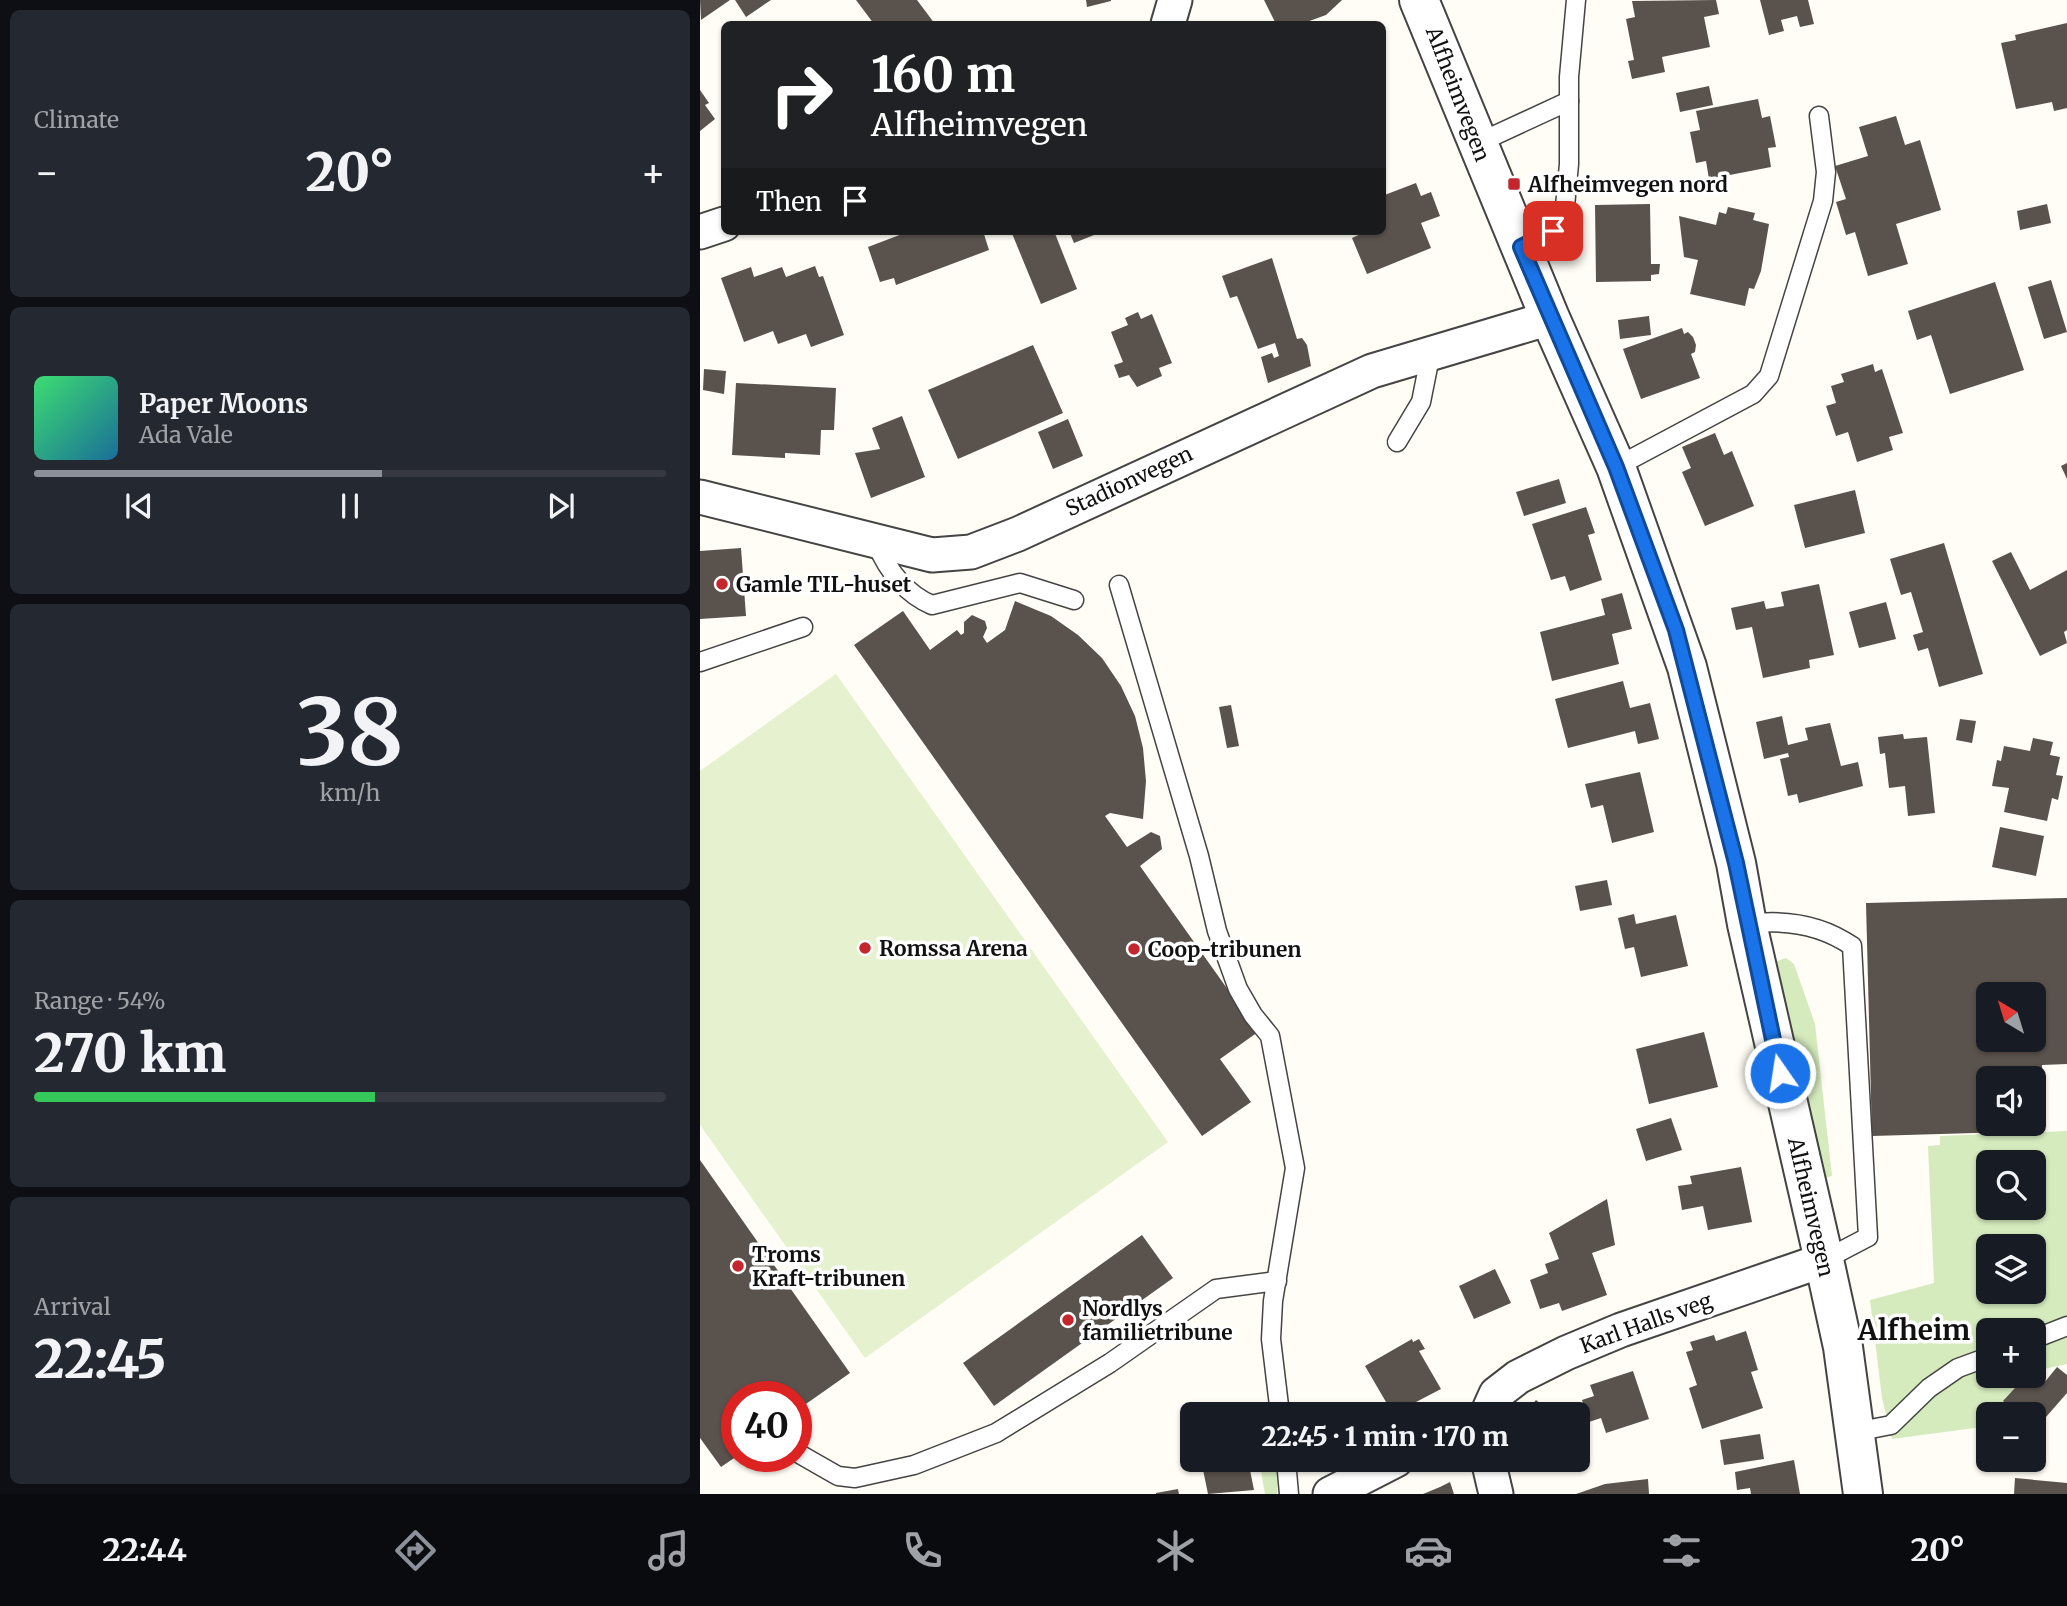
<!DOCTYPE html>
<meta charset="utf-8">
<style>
:root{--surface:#171b24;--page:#242831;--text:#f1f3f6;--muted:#9ea1a6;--line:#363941;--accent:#8c9099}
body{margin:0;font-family:Merriweather,serif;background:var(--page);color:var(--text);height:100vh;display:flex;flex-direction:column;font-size:26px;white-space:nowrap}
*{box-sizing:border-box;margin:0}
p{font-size:23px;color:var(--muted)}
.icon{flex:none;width:38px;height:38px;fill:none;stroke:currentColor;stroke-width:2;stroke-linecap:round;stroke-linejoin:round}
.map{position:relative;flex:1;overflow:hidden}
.panel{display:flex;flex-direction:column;gap:10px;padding:10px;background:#0d0f14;width:700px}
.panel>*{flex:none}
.hud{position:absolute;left:21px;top:21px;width:665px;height:214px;border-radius:10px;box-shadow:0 2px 5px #0004;background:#202124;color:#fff;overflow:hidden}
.needle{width:46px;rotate:322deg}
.controls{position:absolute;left:1276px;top:982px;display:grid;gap:14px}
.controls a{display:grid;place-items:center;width:70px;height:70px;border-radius:10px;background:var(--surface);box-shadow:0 2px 5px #0004;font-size:35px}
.speed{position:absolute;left:21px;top:1381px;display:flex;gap:14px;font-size:35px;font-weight:700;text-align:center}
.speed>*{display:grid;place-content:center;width:91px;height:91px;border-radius:50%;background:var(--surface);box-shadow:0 2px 5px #0004;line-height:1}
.speed .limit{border:10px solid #d22;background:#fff;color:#111}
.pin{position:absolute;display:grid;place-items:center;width:60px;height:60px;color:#fff;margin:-30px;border-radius:14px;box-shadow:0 4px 10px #0006}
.me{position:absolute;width:77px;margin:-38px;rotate:347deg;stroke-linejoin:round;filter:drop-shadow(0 0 5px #0008)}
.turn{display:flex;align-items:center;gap:24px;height:147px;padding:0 35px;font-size:32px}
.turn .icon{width:91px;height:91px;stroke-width:2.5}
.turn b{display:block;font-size:49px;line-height:60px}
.then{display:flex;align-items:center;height:66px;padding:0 35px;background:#0003;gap:14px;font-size:26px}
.big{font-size:52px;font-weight:800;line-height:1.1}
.panel .tile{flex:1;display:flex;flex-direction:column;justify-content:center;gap:10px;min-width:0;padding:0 24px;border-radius:10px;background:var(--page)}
.panel .dial{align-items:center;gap:0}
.dial b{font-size:91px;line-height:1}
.song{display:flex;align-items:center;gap:21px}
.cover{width:84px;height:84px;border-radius:10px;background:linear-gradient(135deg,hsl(140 70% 55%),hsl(200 70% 35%))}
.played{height:7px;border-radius:4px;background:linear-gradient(90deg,var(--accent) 55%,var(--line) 55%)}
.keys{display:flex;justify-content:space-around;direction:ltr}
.heat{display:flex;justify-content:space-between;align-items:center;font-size:38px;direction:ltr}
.charge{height:10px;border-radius:5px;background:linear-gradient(90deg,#34c759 54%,var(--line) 0)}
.trip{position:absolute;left:480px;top:1402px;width:410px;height:70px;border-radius:10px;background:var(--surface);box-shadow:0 2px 5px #0004;font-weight:800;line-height:70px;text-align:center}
.dock{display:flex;height:112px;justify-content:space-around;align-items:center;background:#090b0e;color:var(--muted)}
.dock .icon{width:49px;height:49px}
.dock .current{color:var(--accent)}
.dock b{font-size:32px;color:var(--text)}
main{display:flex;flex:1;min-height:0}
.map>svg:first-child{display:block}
.green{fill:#d5ebbd;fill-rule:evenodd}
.pitch{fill:#e6f2cf}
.building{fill:#5a524d;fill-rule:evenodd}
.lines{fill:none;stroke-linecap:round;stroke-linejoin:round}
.service-casing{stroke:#444;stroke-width:21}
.minor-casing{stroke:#444;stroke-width:37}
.tertiary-casing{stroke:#444;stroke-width:42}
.service{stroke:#fff;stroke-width:18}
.minor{stroke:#fff;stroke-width:33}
.tertiary{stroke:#fff;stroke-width:38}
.route-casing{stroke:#114b97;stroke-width:18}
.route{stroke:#1a73e8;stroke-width:12}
.poi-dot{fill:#c4262e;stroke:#fff;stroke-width:2.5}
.labels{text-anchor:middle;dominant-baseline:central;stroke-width:7;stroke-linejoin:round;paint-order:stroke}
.street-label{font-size:21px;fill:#111;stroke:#fff}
.poi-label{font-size:21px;font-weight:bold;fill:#111;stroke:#fff;text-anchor:start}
.district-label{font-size:28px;font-weight:bold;fill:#111;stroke:#fff}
</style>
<main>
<section class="panel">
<div class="tile"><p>Climate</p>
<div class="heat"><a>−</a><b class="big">20°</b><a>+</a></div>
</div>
<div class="tile">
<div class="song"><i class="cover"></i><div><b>Paper Moons</b><p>Ada Vale</p></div></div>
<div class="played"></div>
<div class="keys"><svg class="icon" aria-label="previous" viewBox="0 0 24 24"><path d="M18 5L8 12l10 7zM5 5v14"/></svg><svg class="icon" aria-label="pause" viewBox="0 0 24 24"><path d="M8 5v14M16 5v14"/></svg><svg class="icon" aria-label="next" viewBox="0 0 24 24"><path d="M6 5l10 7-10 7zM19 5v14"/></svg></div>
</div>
<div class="tile dial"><b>38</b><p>km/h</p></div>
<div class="tile"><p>Range · 54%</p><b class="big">270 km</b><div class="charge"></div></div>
<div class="tile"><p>Arrival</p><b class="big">22:45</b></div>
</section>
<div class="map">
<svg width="1367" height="1494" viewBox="0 0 1367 1494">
<rect width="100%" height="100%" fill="#fffdf5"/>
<g class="green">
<path d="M 1086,958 L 1094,964 L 1115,1024 L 1132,1176 L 1124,1178 L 1074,962 Z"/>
<path d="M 1367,1131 L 1367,1364 L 1334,1371 L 1334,1330 L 1288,1330 L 1288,1376 L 1326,1376 L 1293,1414 L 1288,1414 L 1282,1427 L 1192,1439 L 1182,1398 L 1170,1300 L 1234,1283 L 1228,1146 L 1240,1145 L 1240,1136 ZM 1288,1162 L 1334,1162 L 1334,1208 L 1288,1208 ZM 1288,1246 L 1334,1246 L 1334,1292 L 1288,1292 Z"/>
<path d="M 559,1460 L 578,1460 L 577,1494 L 565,1494 Z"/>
</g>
<path class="pitch" d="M 136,674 L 468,1142 L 165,1358 L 0,1125 L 0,771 Z"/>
<g class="building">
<path d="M 0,0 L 30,0 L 1,20 Z"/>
<path d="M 35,0 L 71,0 L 46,17 Z"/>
<path d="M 156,0 L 217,0 L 235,24 L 174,24 Z"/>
<path d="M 386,0 L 411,0 L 411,1 L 387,7 Z"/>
<path d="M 564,0 L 642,0 L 626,15 L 601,24 L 576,24 Z"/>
<path d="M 1016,0 L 1019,14 L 1004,17 L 1010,47 L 962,57 L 965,72 L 932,79 L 928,61 L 934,60 L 926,19 L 935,17 L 932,1 Z"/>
<path d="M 1060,0 L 1108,0 L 1114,24 L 1100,27 L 1097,16 L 1081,20 L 1084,31 L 1069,35 Z"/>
<path d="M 1367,23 L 1367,108 L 1354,111 L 1352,102 L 1316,109 L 1301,43 L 1316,40 L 1315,35 Z"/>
<path d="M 1009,86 L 1013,105 L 980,112 L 976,93 Z"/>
<path d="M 0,90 L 9,103 L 5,105 L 15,119 L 0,131 Z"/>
<path d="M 1058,99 L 1062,118 L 1070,116 L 1076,147 L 1068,148 L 1071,167 L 1009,179 L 1006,161 L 996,163 L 990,132 L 1000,130 L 996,111 Z"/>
<path d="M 1196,116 L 1205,145 L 1220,140 L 1241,210 L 1196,224 L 1208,264 L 1168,276 L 1155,232 L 1146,235 L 1136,202 L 1146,199 L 1135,166 L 1168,156 L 1159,127 Z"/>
<path d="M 716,183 L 721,196 L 731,192 L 740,216 L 721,223 L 731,248 L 667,274 L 652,238 L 667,231 L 682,231 L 682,196 Z"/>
<path d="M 950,204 L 951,264 L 960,264 L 959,274 L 951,275 L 951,281 L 896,282 L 895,205 Z"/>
<path d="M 1347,204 L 1351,223 L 1320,230 L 1317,211 Z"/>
<path d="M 1028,207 L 1055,213 L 1053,220 L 1069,224 L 1061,271 L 1054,289 L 1049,288 L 1045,306 L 990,294 L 998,260 L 984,257 L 979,216 L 1016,225 L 1019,212 L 1026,214 Z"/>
<path d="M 210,231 L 283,231 L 289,250 L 196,285 L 194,278 L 180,282 L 168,247 Z"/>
<path d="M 311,231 L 354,231 L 377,289 L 341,304 Z"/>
<path d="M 369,231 L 404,231 L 374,243 Z"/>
<path d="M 572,258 L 597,339 L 602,338 L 607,345 L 611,366 L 568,383 L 561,357 L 572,353 L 574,358 L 579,356 L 575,343 L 558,349 L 537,296 L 530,298 L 522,276 Z"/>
<path d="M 115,266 L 119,277 L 123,276 L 144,335 L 111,347 L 106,334 L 78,344 L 73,331 L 44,342 L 21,278 L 51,267 L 54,277 L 82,267 L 86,277 Z"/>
<path d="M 1351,280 L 1367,332 L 1344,339 L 1328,287 Z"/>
<path d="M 1295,282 L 1324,370 L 1250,394 L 1231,335 L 1217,340 L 1208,311 Z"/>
<path d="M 438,312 L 441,319 L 452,314 L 472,363 L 459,368 L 462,376 L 437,387 L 429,375 L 419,378 L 414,365 L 423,362 L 411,332 L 428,325 L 425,318 Z"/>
<path d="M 949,316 L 951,335 L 920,339 L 918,320 Z"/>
<path d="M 982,328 L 984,334 L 988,332 L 993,337 L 996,345 L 995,352 L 991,354 L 1000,378 L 941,399 L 923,349 Z"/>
<path d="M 333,345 L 363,413 L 258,459 L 228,390 Z"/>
<path d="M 1173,364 L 1175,372 L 1182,369 L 1203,433 L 1189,437 L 1193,450 L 1157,462 L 1148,432 L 1136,436 L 1126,406 L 1136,403 L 1131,386 L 1144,382 L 1141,374 Z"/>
<path d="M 4,369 L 26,371 L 24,394 L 3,390 Z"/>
<path d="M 36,383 L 136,388 L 134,430 L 121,430 L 120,455 L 85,453 L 85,458 L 32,455 Z"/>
<path d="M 202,416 L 225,477 L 171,498 L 155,453 L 180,449 L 172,428 Z"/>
<path d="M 368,419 L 383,456 L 353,469 L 338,432 Z"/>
<path d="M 1015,433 L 1024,455 L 1032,451 L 1054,506 L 1005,526 L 982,472 L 991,468 L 982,447 Z"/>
<path d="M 1367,463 L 1367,479 L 1361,466 Z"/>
<path d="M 859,479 L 866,503 L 824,516 L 816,492 Z"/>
<path d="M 1155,490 L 1165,533 L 1105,548 L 1094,505 Z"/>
<path d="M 886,507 L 895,533 L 888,535 L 902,580 L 870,591 L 865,576 L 851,580 L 832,524 Z"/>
<path d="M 1244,543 L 1283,674 L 1239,687 L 1228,648 L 1218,651 L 1213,635 L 1223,632 L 1211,592 L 1201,595 L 1190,559 Z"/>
<path d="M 41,548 L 46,616 L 0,619 L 0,551 Z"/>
<path d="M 1311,552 L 1330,590 L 1367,570 L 1367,630 L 1364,632 L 1367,643 L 1340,656 L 1292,561 Z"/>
<path d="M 1119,584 L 1134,655 L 1109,660 L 1110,668 L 1063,678 L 1052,627 L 1036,630 L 1031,608 L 1064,601 L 1066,609 L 1084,606 L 1081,592 Z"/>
<path d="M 922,593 L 932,629 L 912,634 L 919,664 L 852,681 L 840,632 L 905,615 L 901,599 Z"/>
<path d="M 315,601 L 351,616 L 378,635 L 402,658 L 421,686 L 435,716 L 443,748 L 446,781 L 443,819 L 410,813 L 405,816 L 427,847 L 451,832 L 460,836 L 462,849 L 440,866 L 558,1032 L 520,1059 L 551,1102 L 502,1136 L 154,645 L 203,611 L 230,650 L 257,630 L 261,635 L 264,633 L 264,622 L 272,615 L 285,621 L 287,628 L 283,637 L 287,643 L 305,630 Z"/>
<path d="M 1186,602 L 1196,639 L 1159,648 L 1149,612 Z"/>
<path d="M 923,681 L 930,708 L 950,703 L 959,739 L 938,744 L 935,731 L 868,748 L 855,699 Z"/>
<path d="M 531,705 L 539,746 L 527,748 L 519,707 Z"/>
<path d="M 1082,716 L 1088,745 L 1108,740 L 1105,728 L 1130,723 L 1141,766 L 1158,762 L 1163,786 L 1099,803 L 1097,794 L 1088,796 L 1080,759 L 1089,757 L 1088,753 L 1064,759 L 1056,722 Z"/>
<path d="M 1260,719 L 1276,721 L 1272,743 L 1256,740 Z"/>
<path d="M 1203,734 L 1204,739 L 1227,737 L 1235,813 L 1208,816 L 1205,786 L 1189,788 L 1185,753 L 1180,754 L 1178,737 Z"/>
<path d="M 1333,738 L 1353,742 L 1350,755 L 1360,757 L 1356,775 L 1363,776 L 1358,800 L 1352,798 L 1347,821 L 1304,812 L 1309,788 L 1292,786 L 1297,760 L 1301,761 L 1304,746 L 1330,751 Z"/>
<path d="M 940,772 L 954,832 L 912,843 L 903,805 L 891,808 L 885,784 Z"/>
<path d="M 1300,827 L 1344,836 L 1336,876 L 1292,867 Z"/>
<path d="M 907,880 L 912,905 L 880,911 L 875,886 Z"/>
<path d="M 1367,898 L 1367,1064 L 1342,1065 L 1344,1131 L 1172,1136 L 1166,903 ZM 1288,994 L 1334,994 L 1334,1040 L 1288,1040 ZM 1288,1078 L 1334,1078 L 1334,1124 L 1288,1124 Z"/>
<path d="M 934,914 L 936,924 L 976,915 L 988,966 L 941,977 L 934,947 L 925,949 L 918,918 Z"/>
<path d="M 1004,1032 L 1018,1087 L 949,1104 L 936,1049 Z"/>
<path d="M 971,1118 L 982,1150 L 946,1161 L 936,1129 Z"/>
<path d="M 0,1160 L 150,1373 L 96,1411 L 96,1396 L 37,1396 L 37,1456 L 21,1467 L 0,1438 Z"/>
<path d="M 1041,1167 L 1052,1222 L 1008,1230 L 1003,1206 L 982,1210 L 978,1186 L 992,1184 L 990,1176 Z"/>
<path d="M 907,1199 L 915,1245 L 892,1253 L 907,1295 L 862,1311 L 859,1303 L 840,1309 L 830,1280 L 848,1273 L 845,1264 L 859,1259 L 849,1233 Z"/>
<path d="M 442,1235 L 473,1278 L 294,1406 L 263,1363 Z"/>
<path d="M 795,1269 L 811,1303 L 774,1319 L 759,1286 Z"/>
<path d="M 1046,1331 L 1058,1370 L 1051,1372 L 1063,1408 L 1002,1429 L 989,1388 L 997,1385 L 986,1352 L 993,1350 L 990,1342 L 1014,1335 L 1016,1341 Z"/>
<path d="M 712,1339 L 713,1342 L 719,1339 L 725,1349 L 719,1351 L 741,1389 L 693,1414 L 665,1366 Z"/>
<path d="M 1357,1367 L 1367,1375 L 1367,1393 L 1346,1417 L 1333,1406 L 1326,1414 L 1318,1414 L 1303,1401 L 1326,1376 L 1334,1376 L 1344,1383 Z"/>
<path d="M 933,1371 L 949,1419 L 906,1433 L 901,1418 L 889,1422 L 882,1400 L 894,1396 L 890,1385 Z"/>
<path d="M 836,1400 L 853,1414 L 824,1414 Z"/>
<path d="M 1060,1434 L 1064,1459 L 1024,1465 L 1020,1440 Z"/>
<path d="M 501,1460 L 548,1460 L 554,1490 L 508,1494 Z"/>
<path d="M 1094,1460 L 1100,1494 L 1051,1494 L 1050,1488 L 1037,1490 L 1035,1472 Z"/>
<path d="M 1315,1478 L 1367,1483 L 1367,1494 L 1314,1494 Z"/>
<path d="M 948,1479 L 949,1494 L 876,1494 L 905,1484 Z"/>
<path d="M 750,1482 L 754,1494 L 723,1494 L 740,1487 Z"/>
<path d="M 478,1489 L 479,1494 L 456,1494 L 456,1493 Z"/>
</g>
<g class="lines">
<defs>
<g id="service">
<path d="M 776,144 L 869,101"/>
<path d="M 821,247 L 853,231 L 864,217 L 869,164 L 869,77 L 876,0"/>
<path d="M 697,442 L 721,402 L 731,352"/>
<path d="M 916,467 L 1053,394 L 1069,376 L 1123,201 L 1126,172 L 1119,116"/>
<path d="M 176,543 C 187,569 204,593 232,605 L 320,583 L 374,600"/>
<path d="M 419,585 L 499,856 L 517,931 L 538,989 L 553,1015 L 570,1036 L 595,1168 L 573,1301 L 571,1339 L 580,1414"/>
<path d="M 0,662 L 103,627"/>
<path d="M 1047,924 C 1085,919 1120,924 1152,946 L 1168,1237 L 1124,1260"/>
<path d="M 1334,1339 L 1367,1326"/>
<path d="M 1155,1432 L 1191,1425 L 1229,1388 L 1258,1368 L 1288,1357"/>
<path d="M 96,1452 L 138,1476 L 155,1478 L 214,1465 L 296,1433 L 410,1363 L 516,1289 L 577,1281"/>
<path d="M 586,1460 L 589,1494"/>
</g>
<g id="minor">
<path d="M 468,24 L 475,0"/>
<path d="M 0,232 L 24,224"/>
<path d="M 0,497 L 232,555 L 271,552 L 318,534 L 672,371 L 850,318"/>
<path d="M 787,1414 L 796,1394 L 818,1377 L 866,1353 L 921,1330 L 1124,1260"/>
<path d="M 788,1460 L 796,1494"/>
<path d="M 630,1494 L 696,1460"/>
</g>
<path id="tertiary" d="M 719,0 L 850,318 L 916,467 L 987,667 L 1036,863 L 1047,924 L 1124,1260 L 1143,1347 L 1163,1494"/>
</defs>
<use href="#service" class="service-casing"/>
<use href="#minor" class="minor-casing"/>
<use href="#tertiary" class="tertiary-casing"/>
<use href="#service" class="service"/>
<use href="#minor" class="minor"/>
<use href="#tertiary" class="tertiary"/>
</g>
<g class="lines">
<defs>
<path id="route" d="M 853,231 L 821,247 L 916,467 L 976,630 L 1036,863 L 1080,1073"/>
</defs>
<use href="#route" class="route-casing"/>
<use href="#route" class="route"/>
</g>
<g class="poi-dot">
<rect x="807" y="177" width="14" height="14" rx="3.5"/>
<circle cx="22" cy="584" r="7"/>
<circle cx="165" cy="948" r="7"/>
<circle cx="434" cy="949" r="7"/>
<circle cx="38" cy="1266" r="7"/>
<circle cx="368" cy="1320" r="7"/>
</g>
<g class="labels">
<g class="street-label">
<text transform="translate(758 94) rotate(69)">Alfheimvegen</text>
<text transform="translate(429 481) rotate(-25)">Stadionvegen</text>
<text transform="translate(1111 1207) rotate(77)">Alfheimvegen</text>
<text transform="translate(946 1323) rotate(-20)">Karl Halls veg</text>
</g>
<g class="poi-label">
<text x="828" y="184">Alfheimvegen nord</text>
<text x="36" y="584">Gamle TIL-huset</text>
<text x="179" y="948">Romssa Arena</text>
<text x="448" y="949">Coop-tribunen</text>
<text x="52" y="1254">Troms<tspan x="52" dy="24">Kraft-tribunen</tspan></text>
<text x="382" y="1308">Nordlys<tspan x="382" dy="24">familietribune</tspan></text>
</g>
<g class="district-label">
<text x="1214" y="1330">Alfheim</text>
</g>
</g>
</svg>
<div class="controls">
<a><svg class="needle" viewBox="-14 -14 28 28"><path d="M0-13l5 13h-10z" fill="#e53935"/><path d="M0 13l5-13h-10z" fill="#9ea1a6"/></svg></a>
<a><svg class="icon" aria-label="sound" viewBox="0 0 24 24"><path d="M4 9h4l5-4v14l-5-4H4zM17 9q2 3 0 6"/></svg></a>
<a><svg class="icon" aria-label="search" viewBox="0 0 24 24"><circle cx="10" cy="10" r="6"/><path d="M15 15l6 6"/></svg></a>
<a><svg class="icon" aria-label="layers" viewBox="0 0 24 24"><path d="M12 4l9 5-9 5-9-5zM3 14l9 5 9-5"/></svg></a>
<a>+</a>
<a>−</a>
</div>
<div class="speed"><div class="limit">40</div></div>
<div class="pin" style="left:853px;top:231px;background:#d93025"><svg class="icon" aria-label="arrive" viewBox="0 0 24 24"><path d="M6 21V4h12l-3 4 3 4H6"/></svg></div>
<svg class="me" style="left:1080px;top:1073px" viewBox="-20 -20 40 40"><circle r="17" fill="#1a73e8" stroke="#fff" stroke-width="3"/><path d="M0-11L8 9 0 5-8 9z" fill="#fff"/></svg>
<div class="trip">22:45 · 1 min · 170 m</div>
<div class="hud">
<div class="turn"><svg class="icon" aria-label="right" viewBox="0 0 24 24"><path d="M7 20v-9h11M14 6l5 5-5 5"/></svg><div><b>160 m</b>Alfheimvegen</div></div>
<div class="then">Then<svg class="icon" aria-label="arrive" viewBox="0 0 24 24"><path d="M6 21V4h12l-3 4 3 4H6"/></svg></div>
</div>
</div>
</main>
<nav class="dock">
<b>22:44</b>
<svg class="icon current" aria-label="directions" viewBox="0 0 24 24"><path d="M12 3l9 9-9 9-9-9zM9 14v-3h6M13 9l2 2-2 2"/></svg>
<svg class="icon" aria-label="music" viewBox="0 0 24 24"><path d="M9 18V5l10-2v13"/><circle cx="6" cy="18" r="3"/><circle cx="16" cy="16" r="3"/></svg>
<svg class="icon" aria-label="phone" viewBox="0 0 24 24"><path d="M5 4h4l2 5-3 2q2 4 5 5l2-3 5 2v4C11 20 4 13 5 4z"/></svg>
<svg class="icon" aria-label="climate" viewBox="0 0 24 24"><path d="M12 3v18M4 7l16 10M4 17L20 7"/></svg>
<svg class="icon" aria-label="car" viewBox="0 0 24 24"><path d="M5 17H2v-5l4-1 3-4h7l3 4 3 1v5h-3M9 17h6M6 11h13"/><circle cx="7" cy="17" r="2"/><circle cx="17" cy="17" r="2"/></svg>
<svg class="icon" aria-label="filters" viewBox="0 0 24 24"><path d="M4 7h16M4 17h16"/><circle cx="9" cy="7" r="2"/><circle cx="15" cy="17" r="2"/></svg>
<b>20°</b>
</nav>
